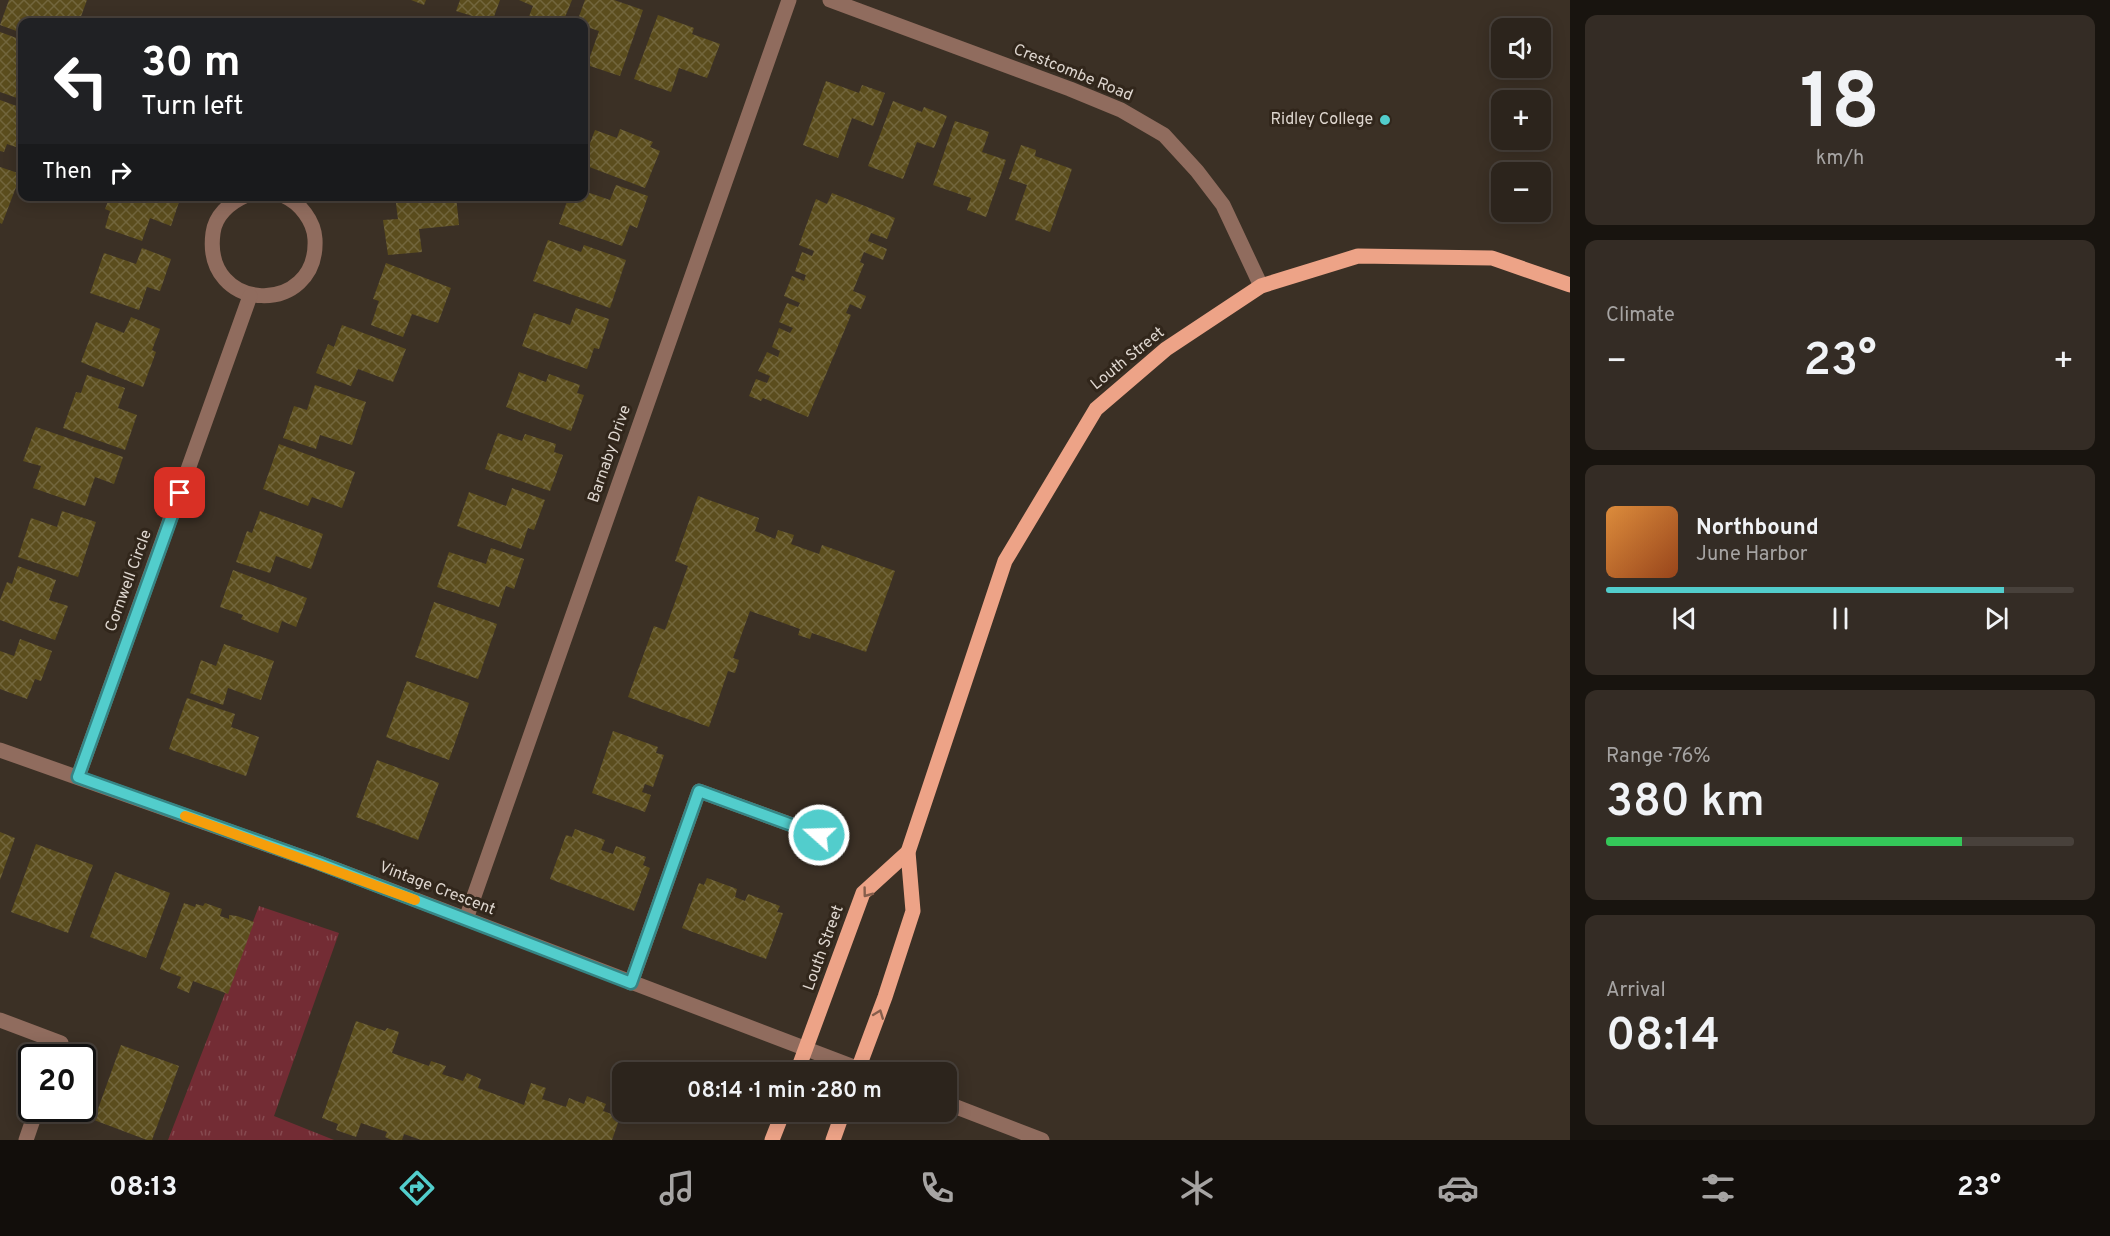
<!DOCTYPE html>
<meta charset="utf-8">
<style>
:root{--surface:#2c241c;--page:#342c25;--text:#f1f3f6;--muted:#a6a4a3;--line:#48413b;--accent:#52cdcc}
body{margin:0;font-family:Overpass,sans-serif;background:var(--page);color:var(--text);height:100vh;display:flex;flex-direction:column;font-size:22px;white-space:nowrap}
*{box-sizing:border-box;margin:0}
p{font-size:20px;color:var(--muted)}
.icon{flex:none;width:33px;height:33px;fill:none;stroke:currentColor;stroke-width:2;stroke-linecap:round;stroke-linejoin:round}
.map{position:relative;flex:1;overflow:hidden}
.sheet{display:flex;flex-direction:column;gap:15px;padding:15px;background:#18140f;width:540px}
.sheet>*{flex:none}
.guide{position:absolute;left:18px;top:18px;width:570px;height:183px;border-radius:12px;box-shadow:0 3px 15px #0003,0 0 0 2px var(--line);background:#202124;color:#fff;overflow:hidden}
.buttons{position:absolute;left:1491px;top:18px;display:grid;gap:12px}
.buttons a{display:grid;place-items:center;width:60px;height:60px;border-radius:12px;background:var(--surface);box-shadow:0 3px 15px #0003,0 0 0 2px var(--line);font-size:30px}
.speed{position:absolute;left:18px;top:1044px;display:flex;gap:12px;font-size:30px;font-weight:700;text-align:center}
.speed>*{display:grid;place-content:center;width:78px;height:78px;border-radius:50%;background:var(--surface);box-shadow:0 3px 15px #0003,0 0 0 2px var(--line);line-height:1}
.speed .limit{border:3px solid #111;border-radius:9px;background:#fff;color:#111}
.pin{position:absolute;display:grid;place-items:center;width:51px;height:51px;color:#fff;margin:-26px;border-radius:12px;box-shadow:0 3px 9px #0006}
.me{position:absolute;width:66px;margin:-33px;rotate:290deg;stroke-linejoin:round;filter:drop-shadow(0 0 4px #0008)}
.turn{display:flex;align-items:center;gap:21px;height:126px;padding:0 24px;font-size:27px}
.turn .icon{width:78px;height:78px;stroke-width:2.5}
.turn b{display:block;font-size:42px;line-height:51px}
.then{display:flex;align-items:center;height:57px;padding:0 24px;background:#0003;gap:12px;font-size:22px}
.big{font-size:45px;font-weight:600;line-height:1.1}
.sheet .widget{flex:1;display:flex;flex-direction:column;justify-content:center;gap:9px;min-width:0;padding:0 21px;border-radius:12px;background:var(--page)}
.sheet .dial{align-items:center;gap:0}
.dial b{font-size:78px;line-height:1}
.song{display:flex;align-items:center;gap:18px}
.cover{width:72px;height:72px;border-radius:9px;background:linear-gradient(135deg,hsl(30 70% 55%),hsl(20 70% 35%))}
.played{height:6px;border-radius:3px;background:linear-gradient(90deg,var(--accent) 85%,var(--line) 85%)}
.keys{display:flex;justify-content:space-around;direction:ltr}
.heat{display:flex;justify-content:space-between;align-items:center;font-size:33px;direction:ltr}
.charge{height:9px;border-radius:4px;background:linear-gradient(90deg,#34c759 76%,var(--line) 0)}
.trip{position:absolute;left:612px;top:1062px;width:345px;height:60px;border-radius:12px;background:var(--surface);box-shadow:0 3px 15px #0003,0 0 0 2px var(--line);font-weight:600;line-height:60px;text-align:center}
.tab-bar{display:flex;height:96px;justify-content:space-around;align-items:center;background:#120e0b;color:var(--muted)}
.tab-bar .icon{width:42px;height:42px}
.tab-bar .selected{color:var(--accent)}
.tab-bar b{font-size:27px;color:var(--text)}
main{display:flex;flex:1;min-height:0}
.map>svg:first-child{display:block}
.grass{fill:url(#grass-tufts)}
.building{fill:url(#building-cross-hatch)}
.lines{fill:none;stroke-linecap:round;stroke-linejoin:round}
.minor{stroke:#906c5e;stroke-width:15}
.major{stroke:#eda387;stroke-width:15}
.oneway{stroke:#865e4c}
.route-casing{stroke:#358585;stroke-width:15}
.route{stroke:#52cdcc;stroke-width:10}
.slow{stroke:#f59e0b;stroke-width:10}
.poi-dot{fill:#52cdcc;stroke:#31261b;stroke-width:2}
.labels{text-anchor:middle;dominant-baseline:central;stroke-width:6;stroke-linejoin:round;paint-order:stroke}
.street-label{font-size:16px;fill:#ded6cf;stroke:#31261b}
.poi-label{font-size:16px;fill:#ded6cf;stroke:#31261b;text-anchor:end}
</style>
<main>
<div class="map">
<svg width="1570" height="1140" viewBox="0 0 1570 1140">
<defs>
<pattern id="grass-tufts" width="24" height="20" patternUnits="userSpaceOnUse" patternTransform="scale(1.5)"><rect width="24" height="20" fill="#732c34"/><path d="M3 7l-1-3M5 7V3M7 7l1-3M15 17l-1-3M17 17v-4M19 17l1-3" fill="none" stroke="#864a50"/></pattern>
<pattern id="building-cross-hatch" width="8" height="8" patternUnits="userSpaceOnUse" patternTransform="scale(1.5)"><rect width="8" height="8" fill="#5b4d1d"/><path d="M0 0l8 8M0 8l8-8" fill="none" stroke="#72663d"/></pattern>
</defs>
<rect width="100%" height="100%" fill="#3b3025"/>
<path class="grass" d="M 259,906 L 339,933 L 274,1116 L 334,1140 L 168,1140 Z"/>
<g class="building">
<path d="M 9,0 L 87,0 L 79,22 L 49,22 L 40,19 L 39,22 L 22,22 L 22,33 L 0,25 Z"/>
<path d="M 411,0 L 426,0 L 424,5 Z"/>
<path d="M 460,0 L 500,0 L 492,22 L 456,11 Z"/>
<path d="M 519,0 L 572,0 L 563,22 L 527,22 L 533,6 Z"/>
<path d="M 585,0 L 614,0 L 643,10 L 620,76 L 587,65 L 599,31 L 584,26 L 584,22 L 577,22 Z"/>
<path d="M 658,15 L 694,28 L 692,34 L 720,44 L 707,78 L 679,68 L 671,92 L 634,79 Z"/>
<path d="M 0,32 L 22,40 L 22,83 L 17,98 L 0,92 Z"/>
<path d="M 826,81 L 859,93 L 862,85 L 885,93 L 873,126 L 852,118 L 838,158 L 803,145 Z"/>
<path d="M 0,100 L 22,108 L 22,149 L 7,144 L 4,152 L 0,151 Z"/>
<path d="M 893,101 L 922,112 L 924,107 L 947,116 L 934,148 L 917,142 L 903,179 L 868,166 Z"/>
<path d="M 955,121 L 989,132 L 982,152 L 1006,160 L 986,217 L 967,210 L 971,198 L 933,185 Z"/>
<path d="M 620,129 L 653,142 L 650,147 L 660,151 L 645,188 L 584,165 L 584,159 L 595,130 L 617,138 Z"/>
<path d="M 1021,145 L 1036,150 L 1035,156 L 1072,169 L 1050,232 L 1015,220 L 1027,185 L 1009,179 Z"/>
<path d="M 0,167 L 21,174 L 2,224 L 0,223 Z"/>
<path d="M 616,185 L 648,196 L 637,228 L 630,225 L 622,246 L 559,224 L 569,196 L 584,196 L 584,191 L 610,200 Z"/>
<path d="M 832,193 L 895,218 L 887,239 L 871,233 L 868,241 L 887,249 L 883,260 L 864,252 L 860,262 L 864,264 L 853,291 L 866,296 L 861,309 L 850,304 L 846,313 L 851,315 L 808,417 L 763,398 L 761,401 L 749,396 L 756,379 L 767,383 L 770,376 L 758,371 L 767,352 L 778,357 L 780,351 L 772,347 L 779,328 L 790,333 L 793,328 L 779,322 L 787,303 L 798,307 L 800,303 L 784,296 L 792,276 L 804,281 L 806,275 L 795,271 L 802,252 L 812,256 L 814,251 L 799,245 L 816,199 L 827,204 Z"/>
<path d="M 110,196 L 181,196 L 171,226 L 150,218 L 142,241 L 105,228 L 110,211 L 105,209 Z"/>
<path d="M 395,196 L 456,196 L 459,225 L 419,229 L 422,252 L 388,255 L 383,220 L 398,219 Z"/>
<path d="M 548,240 L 581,252 L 584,245 L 626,260 L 610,308 L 533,281 Z"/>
<path d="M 142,248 L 171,259 L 160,291 L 147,287 L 139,310 L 90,293 L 104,253 L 136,264 Z"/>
<path d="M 386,263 L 451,288 L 438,323 L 412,314 L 403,337 L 371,325 L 379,301 L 373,299 Z"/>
<path d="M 576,308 L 609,319 L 599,349 L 594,348 L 587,369 L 522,346 L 534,313 L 570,325 Z"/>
<path d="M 131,317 L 160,329 L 152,350 L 156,352 L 143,387 L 81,362 L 96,322 L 124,333 Z"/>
<path d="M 342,325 L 406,349 L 393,382 L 358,369 L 351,386 L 316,373 L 328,344 L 334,347 Z"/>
<path d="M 519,372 L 546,382 L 549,374 L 580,385 L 577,393 L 584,395 L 571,431 L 506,407 Z"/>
<path d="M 87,375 L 125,388 L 118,408 L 137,415 L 125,450 L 63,428 L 76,392 L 81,393 Z"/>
<path d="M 315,385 L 366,402 L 352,445 L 320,435 L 316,449 L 283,438 L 294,406 L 307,410 Z"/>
<path d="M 36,427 L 123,457 L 114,484 L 95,477 L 85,506 L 33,488 L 41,466 L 23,461 Z"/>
<path d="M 498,433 L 522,441 L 525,434 L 556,444 L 554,452 L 563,455 L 550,491 L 485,469 Z"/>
<path d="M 279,444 L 355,472 L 342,508 L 312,497 L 308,506 L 263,489 Z"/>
<path d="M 512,488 L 545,500 L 534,530 L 528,528 L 521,549 L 457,526 L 469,492 L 506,506 Z"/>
<path d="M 698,496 L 759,518 L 755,531 L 775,539 L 778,530 L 794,535 L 791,544 L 819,554 L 822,545 L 895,571 L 866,652 L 812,633 L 810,639 L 798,635 L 800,629 L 750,611 L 733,658 L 739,660 L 735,673 L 728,671 L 709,727 L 628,697 L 654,626 L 665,630 L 688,566 L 675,561 Z"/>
<path d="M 62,511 L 96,522 L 78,577 L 18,557 L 31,518 L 57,527 Z"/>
<path d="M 260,511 L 323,534 L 311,569 L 276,556 L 270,573 L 236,562 L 247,531 L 252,533 Z"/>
<path d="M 491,548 L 524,559 L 514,589 L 506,586 L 499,607 L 437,587 L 449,552 L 486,564 Z"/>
<path d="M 18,566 L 56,580 L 49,600 L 68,606 L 55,640 L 0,620 L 0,600 L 7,582 L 12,584 Z"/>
<path d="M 233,570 L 307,598 L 296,627 L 282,621 L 278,633 L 241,619 L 243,615 L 220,607 Z"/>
<path d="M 434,602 L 497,624 L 478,679 L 415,657 Z"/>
<path d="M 20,639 L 52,651 L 41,681 L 35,679 L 27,699 L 0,689 L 0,651 L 14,656 Z"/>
<path d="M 224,644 L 274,661 L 261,700 L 228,688 L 223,705 L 190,693 L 201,660 L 216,666 Z"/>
<path d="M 407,681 L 469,703 L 449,760 L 386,737 Z"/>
<path d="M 187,698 L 235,714 L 231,727 L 259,737 L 246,776 L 169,749 Z"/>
<path d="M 613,731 L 658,747 L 656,753 L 664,755 L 653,787 L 645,784 L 642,792 L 651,795 L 645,812 L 592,793 Z"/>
<path d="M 377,760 L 439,783 L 418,840 L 356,817 Z"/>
<path d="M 575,829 L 605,840 L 601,850 L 613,854 L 616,846 L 646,857 L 643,865 L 650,868 L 634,911 L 550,879 L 566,835 L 572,837 Z"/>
<path d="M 0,832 L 15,838 L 0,880 Z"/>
<path d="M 36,844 L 93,865 L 68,933 L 11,912 Z"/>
<path d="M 115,872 L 170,893 L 146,958 L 90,937 Z"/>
<path d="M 707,878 L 737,889 L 735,897 L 745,901 L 748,894 L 780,906 L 777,912 L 783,913 L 766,959 L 682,928 L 699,883 L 704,885 Z"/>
<path d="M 184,903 L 195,907 L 196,904 L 203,906 L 205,903 L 222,909 L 220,916 L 229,919 L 229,915 L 237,916 L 254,922 L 228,994 L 193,981 L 189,993 L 177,988 L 181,977 L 160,969 Z"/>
<path d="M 356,1021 L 385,1031 L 387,1028 L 399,1032 L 392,1053 L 429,1066 L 431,1061 L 446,1066 L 442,1074 L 463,1081 L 467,1073 L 481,1079 L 478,1088 L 524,1105 L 531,1083 L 546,1088 L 542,1099 L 566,1107 L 569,1098 L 584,1104 L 587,1096 L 606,1104 L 603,1111 L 620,1117 L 612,1140 L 421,1140 L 404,1134 L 402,1140 L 392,1140 L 385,1137 L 387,1132 L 361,1123 L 356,1137 L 336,1130 L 338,1124 L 322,1118 Z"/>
<path d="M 121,1045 L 179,1066 L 152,1140 L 147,1140 L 94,1120 Z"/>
</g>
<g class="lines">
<g class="minor">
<path d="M 830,0 L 1070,89 L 1121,110 L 1164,135 L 1197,171 L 1223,205 L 1261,286"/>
<path d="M 245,196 C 229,203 215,216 213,233 C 202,314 319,317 315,239 C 314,221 300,203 284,196"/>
<path d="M 0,750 L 319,863 L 867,1072"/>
<path d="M 78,777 L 250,296"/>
<path d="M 466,919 L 789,0"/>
<path d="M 631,983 L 699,791 L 820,835"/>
<path d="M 0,1020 L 61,1043 L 56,1058"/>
<path d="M 946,1103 L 1042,1140"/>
<path d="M 26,1140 L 37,1108"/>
</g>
<g class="major">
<path d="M 797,1072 L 863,893 L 908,852"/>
<path d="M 857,1072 L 885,997 L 913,911 L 908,852 L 1005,561 L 1096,409 L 1166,349 L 1261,286 L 1358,256 L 1492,258 L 1570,285"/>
<path d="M 772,1140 L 783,1112"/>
<path d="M 833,1140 L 843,1112"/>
</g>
</g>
<defs><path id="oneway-chevron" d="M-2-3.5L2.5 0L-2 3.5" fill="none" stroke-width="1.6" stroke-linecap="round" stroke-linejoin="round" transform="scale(1.5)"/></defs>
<g class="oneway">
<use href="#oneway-chevron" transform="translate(867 893) rotate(127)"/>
<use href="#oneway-chevron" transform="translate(879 1014) rotate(-69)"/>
</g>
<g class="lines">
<defs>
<path id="route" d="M 180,493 L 78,777 L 319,863 L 631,983 L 699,791 L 819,835"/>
</defs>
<use href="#route" class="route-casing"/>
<use href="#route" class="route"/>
<path class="slow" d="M 185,816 L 415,900"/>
</g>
<circle class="poi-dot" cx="1385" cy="120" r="6"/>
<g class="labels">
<g class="street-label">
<text transform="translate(1073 73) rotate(22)">Crestcombe Road</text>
<text transform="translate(1128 359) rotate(-39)">Louth Street</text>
<text transform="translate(610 454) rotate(-71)">Barnaby Drive</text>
<text transform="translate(129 581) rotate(-70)">Cornwell Circle</text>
<text transform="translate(437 889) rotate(21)">Vintage Crescent</text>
<text transform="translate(824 948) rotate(-70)">Louth Street</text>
</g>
<g class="poi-label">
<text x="1373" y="120">Ridley College</text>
</g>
</g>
</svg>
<div class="buttons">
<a><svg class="icon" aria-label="sound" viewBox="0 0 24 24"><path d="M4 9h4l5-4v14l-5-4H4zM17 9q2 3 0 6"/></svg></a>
<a>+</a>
<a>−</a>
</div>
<div class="speed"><div class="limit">20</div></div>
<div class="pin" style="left:180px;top:493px;background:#d93025"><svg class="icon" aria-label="arrive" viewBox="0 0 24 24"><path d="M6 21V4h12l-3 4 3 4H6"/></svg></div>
<svg class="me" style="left:819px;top:835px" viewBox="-20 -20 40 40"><circle r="17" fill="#52cdcc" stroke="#fff" stroke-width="3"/><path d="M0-11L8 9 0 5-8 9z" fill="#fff"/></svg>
<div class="trip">08:14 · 1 min · 280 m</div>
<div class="guide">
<div class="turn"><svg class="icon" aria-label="left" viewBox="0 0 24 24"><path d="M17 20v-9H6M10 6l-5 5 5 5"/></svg><div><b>30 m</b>Turn left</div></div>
<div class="then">Then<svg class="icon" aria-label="right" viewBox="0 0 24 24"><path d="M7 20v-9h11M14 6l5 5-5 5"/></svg></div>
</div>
</div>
<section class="sheet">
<div class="widget dial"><b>18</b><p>km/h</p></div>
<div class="widget"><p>Climate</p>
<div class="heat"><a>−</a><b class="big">23°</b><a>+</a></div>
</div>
<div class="widget">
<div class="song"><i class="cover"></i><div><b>Northbound</b><p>June Harbor</p></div></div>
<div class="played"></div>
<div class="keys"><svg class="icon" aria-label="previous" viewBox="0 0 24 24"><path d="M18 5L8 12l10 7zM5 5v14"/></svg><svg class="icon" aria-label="pause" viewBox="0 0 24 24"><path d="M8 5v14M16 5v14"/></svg><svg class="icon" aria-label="next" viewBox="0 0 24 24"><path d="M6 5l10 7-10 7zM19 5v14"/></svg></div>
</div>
<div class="widget"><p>Range · 76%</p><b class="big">380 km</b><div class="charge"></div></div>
<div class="widget"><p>Arrival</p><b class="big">08:14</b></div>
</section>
</main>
<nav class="tab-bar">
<b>08:13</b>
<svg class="icon selected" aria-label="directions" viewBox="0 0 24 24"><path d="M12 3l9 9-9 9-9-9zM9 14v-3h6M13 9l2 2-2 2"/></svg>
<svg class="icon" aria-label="music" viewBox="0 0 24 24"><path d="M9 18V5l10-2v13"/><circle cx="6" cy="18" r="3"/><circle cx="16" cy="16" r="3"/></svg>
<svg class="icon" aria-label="phone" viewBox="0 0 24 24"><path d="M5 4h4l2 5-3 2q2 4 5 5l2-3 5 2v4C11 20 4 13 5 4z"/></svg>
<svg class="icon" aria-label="climate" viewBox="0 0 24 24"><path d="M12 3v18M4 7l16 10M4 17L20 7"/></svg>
<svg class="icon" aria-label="car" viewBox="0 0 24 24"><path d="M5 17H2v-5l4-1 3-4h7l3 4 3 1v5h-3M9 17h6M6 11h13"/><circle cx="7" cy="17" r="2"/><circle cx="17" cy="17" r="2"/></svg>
<svg class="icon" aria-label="filters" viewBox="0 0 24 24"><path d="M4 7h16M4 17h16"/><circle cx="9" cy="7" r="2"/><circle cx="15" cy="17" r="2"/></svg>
<b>23°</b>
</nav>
